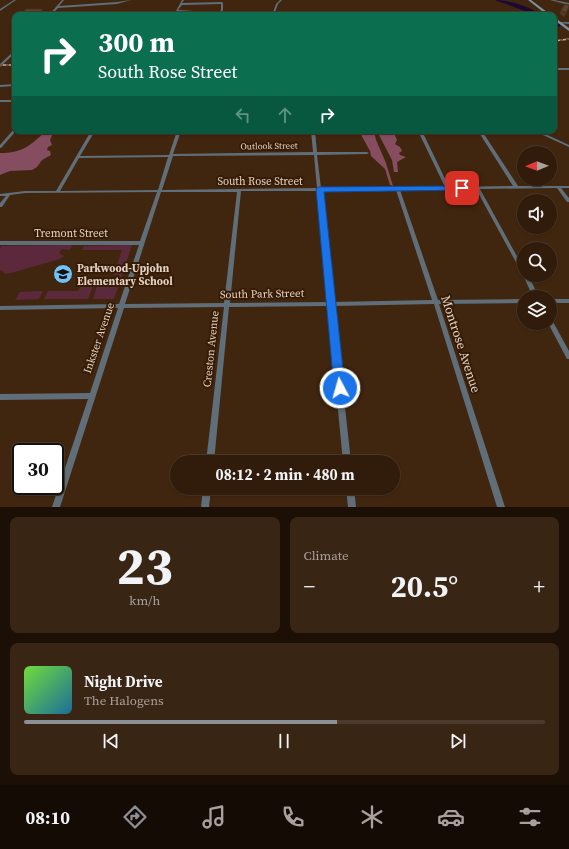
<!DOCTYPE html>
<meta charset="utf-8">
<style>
:root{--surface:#311c0b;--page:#392514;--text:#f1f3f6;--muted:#a8a19d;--line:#4c3a2c;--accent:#8c9099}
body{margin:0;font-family:"Source Serif 4",serif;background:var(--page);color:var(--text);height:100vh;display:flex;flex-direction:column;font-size:15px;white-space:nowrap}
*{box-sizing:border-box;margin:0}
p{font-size:13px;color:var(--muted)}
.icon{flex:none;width:22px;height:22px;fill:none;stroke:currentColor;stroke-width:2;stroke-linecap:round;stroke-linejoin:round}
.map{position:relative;height:507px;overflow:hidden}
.details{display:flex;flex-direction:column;gap:10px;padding:10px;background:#1b0f06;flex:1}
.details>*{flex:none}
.hud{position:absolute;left:12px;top:12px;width:545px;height:122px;border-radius:8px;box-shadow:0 1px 3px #0004,0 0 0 1px var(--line);background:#0b6e4f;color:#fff;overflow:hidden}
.needle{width:26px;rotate:269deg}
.fabs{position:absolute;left:517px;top:146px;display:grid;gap:8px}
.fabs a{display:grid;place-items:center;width:40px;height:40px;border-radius:50%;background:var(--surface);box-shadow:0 1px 3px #0004,0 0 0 1px var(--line);font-size:20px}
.speed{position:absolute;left:12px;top:443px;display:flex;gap:8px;font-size:20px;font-weight:700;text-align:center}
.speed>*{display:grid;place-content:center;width:52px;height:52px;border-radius:50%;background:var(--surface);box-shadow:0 1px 3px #0004,0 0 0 1px var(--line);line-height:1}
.speed .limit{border:2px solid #111;border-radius:6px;background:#fff;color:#111}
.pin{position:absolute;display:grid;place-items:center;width:34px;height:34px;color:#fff;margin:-17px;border-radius:8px;box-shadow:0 2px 6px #0006}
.me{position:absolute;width:44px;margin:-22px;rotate:354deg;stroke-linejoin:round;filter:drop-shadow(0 0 3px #0008)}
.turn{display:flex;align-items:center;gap:14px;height:84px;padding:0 20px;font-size:18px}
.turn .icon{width:52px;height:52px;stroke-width:2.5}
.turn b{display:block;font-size:28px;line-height:34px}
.lanes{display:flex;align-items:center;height:38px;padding:0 20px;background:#0003;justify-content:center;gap:20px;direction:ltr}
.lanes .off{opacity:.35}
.big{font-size:30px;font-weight:700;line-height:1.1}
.details .widget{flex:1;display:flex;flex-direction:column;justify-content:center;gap:6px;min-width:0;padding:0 14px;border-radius:8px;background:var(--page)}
.details .dial{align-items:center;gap:0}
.dial b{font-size:52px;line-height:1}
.song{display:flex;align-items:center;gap:12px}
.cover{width:48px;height:48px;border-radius:6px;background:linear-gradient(135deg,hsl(100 70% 55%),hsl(200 70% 35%))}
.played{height:4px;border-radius:2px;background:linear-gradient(90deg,var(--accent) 60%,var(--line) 60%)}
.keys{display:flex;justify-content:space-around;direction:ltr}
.heat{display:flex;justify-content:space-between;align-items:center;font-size:22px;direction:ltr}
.details .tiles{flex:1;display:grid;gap:10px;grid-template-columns:1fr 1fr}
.widget:last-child{grid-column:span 2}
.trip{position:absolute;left:170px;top:455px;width:230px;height:40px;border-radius:20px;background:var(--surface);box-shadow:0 1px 3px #0004,0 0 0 1px var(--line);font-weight:700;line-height:40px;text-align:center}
.dock{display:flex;height:64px;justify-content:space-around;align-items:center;background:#140b04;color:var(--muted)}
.dock .icon{width:28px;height:28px}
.dock .active{color:var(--accent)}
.dock b{font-size:18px;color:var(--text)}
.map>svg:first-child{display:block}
.green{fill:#5b293b}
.forest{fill:#864c5f}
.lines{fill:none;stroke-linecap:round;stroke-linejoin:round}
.river{fill:#1c0835;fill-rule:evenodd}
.street{fill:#5f6e78;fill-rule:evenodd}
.secondary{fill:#7a92a2;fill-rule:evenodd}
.rail-casing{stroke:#c1ad9e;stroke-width:1.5}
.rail{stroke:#361c05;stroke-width:1;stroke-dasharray:3;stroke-linecap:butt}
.wall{fill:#533a26}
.shaded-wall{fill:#432f1f}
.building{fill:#60432c;stroke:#432f1f}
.route{fill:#1a73e8;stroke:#114b97}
.labels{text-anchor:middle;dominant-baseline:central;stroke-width:4;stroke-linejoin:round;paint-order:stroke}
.far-street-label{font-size:9px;fill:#e2d0c3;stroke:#361c05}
.street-label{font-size:11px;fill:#e2d0c3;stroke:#361c05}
.poi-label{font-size:11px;font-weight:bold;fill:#e2d0c3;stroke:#361c05;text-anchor:start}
.near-street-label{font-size:13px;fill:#e2d0c3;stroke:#361c05}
</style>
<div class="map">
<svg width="569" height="507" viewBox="0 0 569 507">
<rect width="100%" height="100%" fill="#41260f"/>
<g class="green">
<path d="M 71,245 L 72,247 L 69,250 L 62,249 L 59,253 L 64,256 L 60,259 L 11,273 L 5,274 L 3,271 L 0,270 L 0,249 L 1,246 Z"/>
<path d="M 132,245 L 114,299 L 93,299 L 97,286 L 115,286 L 119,275 L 114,275 L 122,250 L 82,250 L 84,246 Z"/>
<path d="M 93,286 L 88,299 L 44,299 L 48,291 L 78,291 L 80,287 Z"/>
<path d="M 43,291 L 39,299 L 15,300 L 20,292 Z"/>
</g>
<g class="forest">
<path d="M 46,131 L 52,131 L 51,132 L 53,133 L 50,140 L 52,145 L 48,147 L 47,150 L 50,151 L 51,155 L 42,160 L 37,167 L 32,170 L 10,171 L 0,175 L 0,153 C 22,153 30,146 46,131 Z"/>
<path d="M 359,131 L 374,131 L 376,140 L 386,163 L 393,186 L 390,185 L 385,169 L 371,156 L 370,151 Z"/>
<path d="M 380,131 L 393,131 L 397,140 L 395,144 L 400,147 L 402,151 L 399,153 L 400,155 L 406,157 L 397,162 L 398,172 L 394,172 L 392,160 L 379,135 Z"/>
</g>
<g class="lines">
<g class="river">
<path d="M 495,0 C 510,0 530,7 542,15 L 536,15 Z"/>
<path d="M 554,21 L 561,25 L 558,27 L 554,25 Z"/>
</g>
<g class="street">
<path d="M 14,0 L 16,0 L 0,11 L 0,9 Z"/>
<path d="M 62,0 L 64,0 L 59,6 L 117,2 L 131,0 L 117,4 L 58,8 L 51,15 L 49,15 Z"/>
<path d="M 182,0 L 184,0 L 182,3 L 222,2 L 223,3 L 223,10 L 220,15 L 218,15 L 221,10 L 221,4 L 182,5 L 178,10 L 194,11 L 193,12 L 176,11 Z"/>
<path d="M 280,0 L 282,0 L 278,4 L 274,15 L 272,15 L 276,4 Z"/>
<path d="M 550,0 L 554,0 L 569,3 L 569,5 Z"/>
<path d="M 559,22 L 569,22 L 569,24 L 558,23 Z"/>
<path d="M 14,51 L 15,51 L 15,53 L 0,67 L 0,64 Z"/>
<rect x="554" y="68" width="15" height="2"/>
<path d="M 15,84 L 15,86 L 0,87 L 0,85 Z"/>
<rect x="0" y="100" width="15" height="2"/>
<path d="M 14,129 L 15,129 L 15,131 L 16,131 L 1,148 L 0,148 L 0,145 Z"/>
<path d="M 91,131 L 95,131 L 80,156 L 169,155 L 177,131 L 181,131 L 173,154 L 313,152 L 311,131 L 315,131 L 317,152 L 367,152 L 369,153 L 367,154 L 317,155 L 321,188 L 445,187 L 418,131 L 422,131 L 449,187 L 513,186 L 478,131 L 482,131 L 518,186 L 569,186 L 569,188 L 561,188 L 569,198 L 569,202 L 567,202 L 557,188 L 480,189 L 524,269 L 524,275 L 528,275 L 539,297 L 533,297 L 523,275 L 476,189 L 450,189 L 448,190 L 446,189 L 400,190 L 438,300 L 524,299 L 524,303 L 439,304 L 505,507 L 497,507 L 434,304 L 334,306 L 351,462 L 343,462 L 328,306 L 229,307 L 214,462 L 206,462 L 224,307 L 124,308 L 60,507 L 52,507 L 88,399 L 0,400 L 0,394 L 90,393 L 118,308 L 0,310 L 0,306 L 119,304 L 139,245 L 0,245 L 0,241 L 140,241 L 157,192 L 25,193 L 10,195 L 2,207 L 0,207 L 0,203 L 6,196 L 0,196 L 0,194 L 25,191 L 56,191 ZM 314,155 L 317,188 L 162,190 L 173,156 ZM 168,157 L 158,190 L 60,191 L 79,158 ZM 396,190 L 432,300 L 333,302 L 321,191 ZM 241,191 L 317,191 L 328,302 L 230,303 ZM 161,192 L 237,192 L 224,303 L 125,304 Z"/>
<path d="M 534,131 L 539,131 L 569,145 L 569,147 Z"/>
<rect x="550" y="299" width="19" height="4"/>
<path d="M 550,320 L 552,320 L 569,351 L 569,359 L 567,359 L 548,323 L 550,323 Z"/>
<path d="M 203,488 L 211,488 L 209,507 L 201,507 Z"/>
<path d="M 346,488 L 354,488 L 356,507 L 348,507 Z"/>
</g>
<g class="secondary">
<path d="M 528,0 L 531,0 L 551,15 L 547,15 Z"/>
<path d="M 554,17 L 569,28 L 569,31 L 554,20 Z"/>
</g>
<defs>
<g id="rail">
<path d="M 554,41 L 569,39"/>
<path d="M 0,65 L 15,65"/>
</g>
</defs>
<use href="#rail" class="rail-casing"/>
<use href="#rail" class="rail"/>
</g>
<path class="wall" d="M 569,8 L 564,17 L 560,14 L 561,10 Z"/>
<path class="shaded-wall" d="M 43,9 L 44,14 L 44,15 L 37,15 Z"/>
<g class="building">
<path d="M 565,4 L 569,5 L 569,7 L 566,13 L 561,10 Z"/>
<path d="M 26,9 L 43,9 L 37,15 L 20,15 Z"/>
</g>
<path class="route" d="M 462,186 L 465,187 L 465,190 L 324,192 L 345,388 L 344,391 L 340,393 L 335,391 L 334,388 L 316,189 L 319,187 Z"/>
<defs>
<symbol id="school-disc" viewBox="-11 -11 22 22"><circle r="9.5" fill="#72c1f5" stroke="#361c05"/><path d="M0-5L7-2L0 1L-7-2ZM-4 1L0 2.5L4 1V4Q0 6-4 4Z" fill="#111"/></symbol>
</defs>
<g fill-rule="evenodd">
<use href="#school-disc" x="52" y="263" width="22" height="22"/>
</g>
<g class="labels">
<g class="far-street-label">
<text transform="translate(269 146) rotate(-1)">Outlook Street</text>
</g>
<g class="street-label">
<text x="260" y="181">South Rose Street</text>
<text x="71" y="233">Tremont Street</text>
<text transform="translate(262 294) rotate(-1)">South Park Street</text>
<text transform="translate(99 338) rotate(-71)">Inkster Avenue</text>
<text transform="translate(211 349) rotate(-84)">Creston Avenue</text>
</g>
<g class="poi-label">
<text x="77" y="268">Parkwood-Upjohn<tspan x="77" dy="13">Elementary School</tspan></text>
</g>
<g class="near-street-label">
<text transform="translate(461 344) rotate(72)">Montrose Avenue</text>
</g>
</g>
</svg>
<div class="fabs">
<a><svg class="needle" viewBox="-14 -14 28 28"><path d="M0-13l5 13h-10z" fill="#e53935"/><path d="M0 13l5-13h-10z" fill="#a8a19d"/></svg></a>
<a><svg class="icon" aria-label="sound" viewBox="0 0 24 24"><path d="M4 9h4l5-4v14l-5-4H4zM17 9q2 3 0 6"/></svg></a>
<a><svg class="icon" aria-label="search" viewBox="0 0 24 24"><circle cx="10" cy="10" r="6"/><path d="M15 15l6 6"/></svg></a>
<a><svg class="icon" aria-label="layers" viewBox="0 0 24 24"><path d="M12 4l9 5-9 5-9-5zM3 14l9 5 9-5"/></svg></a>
</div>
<div class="speed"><div class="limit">30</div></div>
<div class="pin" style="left:462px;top:188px;background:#d93025"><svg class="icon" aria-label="arrive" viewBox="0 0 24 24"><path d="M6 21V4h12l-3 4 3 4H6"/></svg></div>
<svg class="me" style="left:340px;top:388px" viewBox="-20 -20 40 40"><circle r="17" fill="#1a73e8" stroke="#fff" stroke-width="3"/><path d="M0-11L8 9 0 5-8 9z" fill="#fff"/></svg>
<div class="trip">08:12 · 2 min · 480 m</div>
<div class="hud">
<div class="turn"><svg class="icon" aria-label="right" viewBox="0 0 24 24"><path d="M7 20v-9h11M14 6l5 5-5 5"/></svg><div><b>300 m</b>South Rose Street</div></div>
<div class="lanes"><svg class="icon off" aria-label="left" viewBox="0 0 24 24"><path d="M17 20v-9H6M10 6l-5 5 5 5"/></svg><svg class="icon off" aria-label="ahead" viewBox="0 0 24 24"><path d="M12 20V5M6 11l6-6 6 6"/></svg><svg class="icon" aria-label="right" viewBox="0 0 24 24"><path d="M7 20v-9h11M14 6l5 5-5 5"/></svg></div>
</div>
</div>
<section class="details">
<div class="tiles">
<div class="widget dial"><b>23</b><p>km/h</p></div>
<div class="widget"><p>Climate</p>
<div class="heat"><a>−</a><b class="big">20.5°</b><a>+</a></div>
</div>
<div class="widget">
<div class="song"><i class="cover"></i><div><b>Night Drive</b><p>The Halogens</p></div></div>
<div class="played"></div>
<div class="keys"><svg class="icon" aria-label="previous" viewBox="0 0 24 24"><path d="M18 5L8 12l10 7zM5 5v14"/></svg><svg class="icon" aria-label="pause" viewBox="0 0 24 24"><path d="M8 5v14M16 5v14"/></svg><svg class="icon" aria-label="next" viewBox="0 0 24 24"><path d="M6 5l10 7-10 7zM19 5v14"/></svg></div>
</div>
</div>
</section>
<nav class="dock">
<b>08:10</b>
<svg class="icon active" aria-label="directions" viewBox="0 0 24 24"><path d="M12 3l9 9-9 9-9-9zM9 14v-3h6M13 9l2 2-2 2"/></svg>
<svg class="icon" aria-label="music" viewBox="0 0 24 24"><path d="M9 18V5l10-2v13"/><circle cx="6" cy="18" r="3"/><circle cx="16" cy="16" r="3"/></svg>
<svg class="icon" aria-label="phone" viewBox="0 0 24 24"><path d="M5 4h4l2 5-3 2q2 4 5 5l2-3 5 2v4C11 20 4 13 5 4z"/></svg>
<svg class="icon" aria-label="climate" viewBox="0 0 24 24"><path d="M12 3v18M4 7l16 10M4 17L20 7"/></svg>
<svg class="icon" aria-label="car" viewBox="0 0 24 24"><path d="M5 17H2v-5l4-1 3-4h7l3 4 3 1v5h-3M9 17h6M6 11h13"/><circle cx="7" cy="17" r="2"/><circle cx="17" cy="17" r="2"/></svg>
<svg class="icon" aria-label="filters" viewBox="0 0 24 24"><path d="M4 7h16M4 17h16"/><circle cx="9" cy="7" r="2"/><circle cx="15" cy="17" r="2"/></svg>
</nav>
